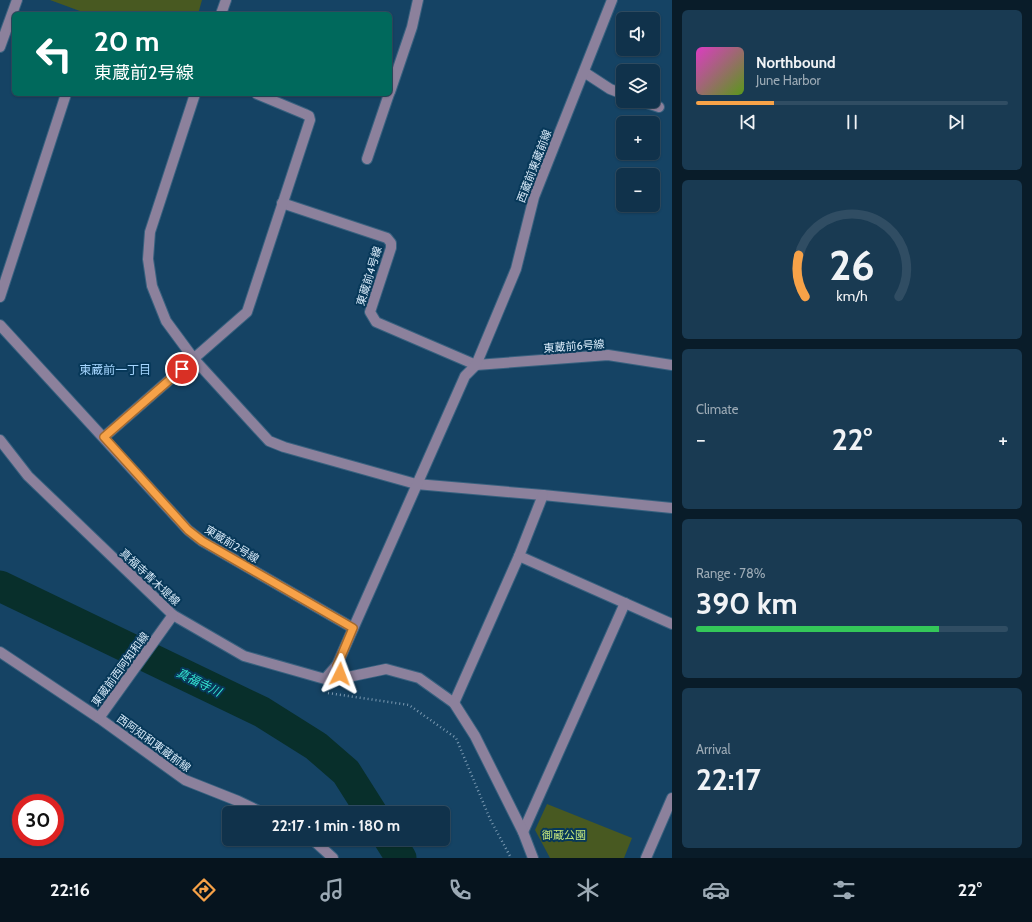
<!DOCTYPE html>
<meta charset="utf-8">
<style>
:root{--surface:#10324b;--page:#193a52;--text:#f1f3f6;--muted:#9caab5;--line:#304d63;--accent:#f7a248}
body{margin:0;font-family:Cabin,"Noto Sans JP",sans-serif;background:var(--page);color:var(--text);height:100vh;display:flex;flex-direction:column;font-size:15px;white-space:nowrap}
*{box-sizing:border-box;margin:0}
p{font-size:13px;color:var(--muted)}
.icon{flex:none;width:22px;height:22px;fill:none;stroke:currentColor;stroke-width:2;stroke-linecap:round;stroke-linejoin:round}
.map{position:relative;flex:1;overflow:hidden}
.side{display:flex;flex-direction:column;gap:10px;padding:10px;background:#091c29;width:360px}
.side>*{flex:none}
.guide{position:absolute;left:12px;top:12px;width:380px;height:84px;border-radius:6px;box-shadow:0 1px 3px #0004,0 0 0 1px var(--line);background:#00695c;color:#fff;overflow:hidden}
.fabs{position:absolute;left:616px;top:12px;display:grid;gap:8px}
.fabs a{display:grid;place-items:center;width:44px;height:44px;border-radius:6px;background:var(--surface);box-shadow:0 1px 3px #0004,0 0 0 1px var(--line);font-size:20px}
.speed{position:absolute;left:12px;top:794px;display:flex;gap:8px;font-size:20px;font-weight:700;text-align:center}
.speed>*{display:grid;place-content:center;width:52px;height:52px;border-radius:50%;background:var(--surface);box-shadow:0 1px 3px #0004,0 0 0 1px var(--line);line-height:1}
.speed .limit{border:6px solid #d22;background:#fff;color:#111}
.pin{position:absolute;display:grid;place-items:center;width:34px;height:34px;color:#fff;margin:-17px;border:2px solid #fff;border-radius:50%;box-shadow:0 1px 4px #0007}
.me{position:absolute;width:44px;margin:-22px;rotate:3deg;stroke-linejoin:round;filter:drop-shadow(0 0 3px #0008)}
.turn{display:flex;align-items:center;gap:14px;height:84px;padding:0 16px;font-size:18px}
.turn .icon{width:52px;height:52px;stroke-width:2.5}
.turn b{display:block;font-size:28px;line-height:34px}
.big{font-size:30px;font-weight:800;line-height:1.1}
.side .card{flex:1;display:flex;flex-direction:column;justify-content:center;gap:6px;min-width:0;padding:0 14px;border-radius:6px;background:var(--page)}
.side .dial{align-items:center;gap:0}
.dial svg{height:104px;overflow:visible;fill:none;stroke:var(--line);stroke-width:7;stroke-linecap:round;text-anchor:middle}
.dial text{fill:var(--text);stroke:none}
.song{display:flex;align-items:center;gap:12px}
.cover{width:48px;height:48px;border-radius:6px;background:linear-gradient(135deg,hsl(310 70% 55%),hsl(90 70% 35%))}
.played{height:4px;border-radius:2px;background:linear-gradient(90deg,var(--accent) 25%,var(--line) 25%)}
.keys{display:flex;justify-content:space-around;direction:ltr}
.heat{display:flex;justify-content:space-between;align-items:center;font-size:22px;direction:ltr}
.charge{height:6px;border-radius:3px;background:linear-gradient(90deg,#34c759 78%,var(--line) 0)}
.trip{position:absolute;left:222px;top:806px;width:228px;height:40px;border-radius:6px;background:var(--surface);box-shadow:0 1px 3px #0004,0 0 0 1px var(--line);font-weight:800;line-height:40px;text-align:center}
.menu{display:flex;height:64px;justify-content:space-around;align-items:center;background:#06141e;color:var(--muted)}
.menu .icon{width:28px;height:28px}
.menu .selected{color:var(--accent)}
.menu b{font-size:18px;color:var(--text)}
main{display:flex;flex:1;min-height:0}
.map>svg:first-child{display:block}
.green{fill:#485921}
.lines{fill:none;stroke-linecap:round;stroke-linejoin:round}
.river{stroke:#082f2b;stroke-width:31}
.minor-casing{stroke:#38617f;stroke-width:12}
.path{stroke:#7b9ab2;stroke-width:2.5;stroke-dasharray:1 3;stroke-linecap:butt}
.minor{stroke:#8c819c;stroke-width:10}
.route-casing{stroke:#a1692f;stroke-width:10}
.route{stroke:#f7a248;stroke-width:7}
.labels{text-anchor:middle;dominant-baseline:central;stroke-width:4;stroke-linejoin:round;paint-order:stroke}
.street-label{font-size:11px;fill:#d9ebfa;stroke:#073859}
.park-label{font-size:11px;fill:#c3e67c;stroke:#073859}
.neighbourhood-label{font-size:12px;fill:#a6d6ff;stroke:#073859}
.water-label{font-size:12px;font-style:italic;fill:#36e6d3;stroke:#073859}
</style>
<main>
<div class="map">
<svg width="672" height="858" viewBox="0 0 672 858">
<rect width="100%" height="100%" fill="#154364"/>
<g class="green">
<path d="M 50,0 L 202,0 L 198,14 L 88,14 Z"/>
<path d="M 547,804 L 632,838 L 624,858 L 550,858 L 535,830 Z"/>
</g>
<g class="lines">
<g class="river">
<path d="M 0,586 L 262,712 L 316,746 L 346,772 L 372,813"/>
<path d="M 389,839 L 401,858"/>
</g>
<defs>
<g id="minor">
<path d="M 221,14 L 226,0"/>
<path d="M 0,47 L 17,0"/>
<path d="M 584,72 L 610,89 L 623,94"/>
<path d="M 390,92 L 412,27 L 418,0"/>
<path d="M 195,94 L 150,232 L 148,259 L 152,286 L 166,321 L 194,359 L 269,441 L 284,447 L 416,484 L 543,495 L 672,508"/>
<path d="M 641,101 L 659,107"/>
<path d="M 367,159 L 389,94"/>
<path d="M 282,203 L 387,238 L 391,243 L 391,248 L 370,312 L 376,322 L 476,365 L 608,355 L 672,365"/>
<path d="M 0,297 L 66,94"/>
<path d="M 0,325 L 188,530 L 202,541 L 353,628"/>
<path d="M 104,437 L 247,312 L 310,120 L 309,116 L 305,114 L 257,94"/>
<path d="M 0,440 L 28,476 L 173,615 L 244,656 L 325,679 L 337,665"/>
<path d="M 519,556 L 672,624"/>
<path d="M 0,652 L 99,718 L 185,780 L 238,801 L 263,813"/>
<path d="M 454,703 L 519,556 L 543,495"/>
<path d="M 99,718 L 173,615"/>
<path d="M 523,832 L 625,603"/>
<path d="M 312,839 L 333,858"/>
<path d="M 533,858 L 523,832 L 475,736 L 454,703 L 419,678 L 386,669 L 348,677 L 340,674 L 337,665 L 465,376 L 476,365 L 516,269 L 534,197 L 612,0"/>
<path d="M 646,858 L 672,798"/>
</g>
</defs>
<use href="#minor" class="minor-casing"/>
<path class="path" d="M 328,693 L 409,705 L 456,738 L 490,819 L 511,858"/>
<use href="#minor" class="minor"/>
</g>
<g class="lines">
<defs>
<path id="route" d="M 182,369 L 104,437 L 188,530 L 202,541 L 353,628 L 337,666 L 340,674"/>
</defs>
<use href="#route" class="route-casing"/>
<use href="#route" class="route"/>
</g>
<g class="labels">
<g class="street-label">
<text transform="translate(534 166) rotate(-69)">西蔵前東蔵前線</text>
<text transform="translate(369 276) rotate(-73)">東蔵前4号線</text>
<text transform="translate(574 346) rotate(-4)">東蔵前6号線</text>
<text transform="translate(232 544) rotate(31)">東蔵前2号線</text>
<text transform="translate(150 577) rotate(43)">真福寺青木堤線</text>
<text transform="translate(120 669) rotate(-54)">東蔵前西阿知和線</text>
<text transform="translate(154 743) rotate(36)">西阿知和東蔵前線</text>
</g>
<g class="park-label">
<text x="564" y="835">御蔵公園</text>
</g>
<g class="neighbourhood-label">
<text x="115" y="369">東蔵前一丁目</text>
</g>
<g class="water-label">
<text transform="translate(199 682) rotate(26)">真福寺川</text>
</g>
</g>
</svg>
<div class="fabs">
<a><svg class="icon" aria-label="sound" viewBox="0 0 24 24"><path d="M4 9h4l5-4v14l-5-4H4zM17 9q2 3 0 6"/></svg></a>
<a><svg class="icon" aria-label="layers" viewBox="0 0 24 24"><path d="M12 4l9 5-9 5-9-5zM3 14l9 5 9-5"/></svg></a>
<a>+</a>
<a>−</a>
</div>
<div class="speed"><div class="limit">30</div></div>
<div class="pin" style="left:182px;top:369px;background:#d93025"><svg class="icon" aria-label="arrive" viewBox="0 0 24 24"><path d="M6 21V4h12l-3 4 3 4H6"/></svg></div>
<svg class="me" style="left:340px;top:674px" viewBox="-20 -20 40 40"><path d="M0-17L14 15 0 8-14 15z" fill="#f7a248" stroke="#fff" stroke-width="4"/></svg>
<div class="trip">22:17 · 1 min · 180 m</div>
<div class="guide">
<div class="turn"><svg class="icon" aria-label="left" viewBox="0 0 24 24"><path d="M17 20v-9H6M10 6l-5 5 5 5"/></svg><div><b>20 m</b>東蔵前2号線</div></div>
</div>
</div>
<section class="side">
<div class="card">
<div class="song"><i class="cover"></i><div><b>Northbound</b><p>June Harbor</p></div></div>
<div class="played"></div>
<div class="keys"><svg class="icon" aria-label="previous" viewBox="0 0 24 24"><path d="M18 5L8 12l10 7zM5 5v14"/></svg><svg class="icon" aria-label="pause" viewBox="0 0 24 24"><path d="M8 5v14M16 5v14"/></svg><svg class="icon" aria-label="next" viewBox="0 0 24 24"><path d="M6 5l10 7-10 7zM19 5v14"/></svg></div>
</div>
<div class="card dial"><svg viewBox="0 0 100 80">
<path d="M14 69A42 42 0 1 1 86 69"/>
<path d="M14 69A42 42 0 0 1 9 37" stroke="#f7a248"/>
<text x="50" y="56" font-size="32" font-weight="700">26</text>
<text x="50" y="72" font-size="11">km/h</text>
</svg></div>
<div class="card"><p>Climate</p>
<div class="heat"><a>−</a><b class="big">22°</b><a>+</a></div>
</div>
<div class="card"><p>Range · 78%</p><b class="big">390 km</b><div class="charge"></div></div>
<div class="card"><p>Arrival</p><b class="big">22:17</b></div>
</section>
</main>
<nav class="menu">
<b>22:16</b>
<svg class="icon selected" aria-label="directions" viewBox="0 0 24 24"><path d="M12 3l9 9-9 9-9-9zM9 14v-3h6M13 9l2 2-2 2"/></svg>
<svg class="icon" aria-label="music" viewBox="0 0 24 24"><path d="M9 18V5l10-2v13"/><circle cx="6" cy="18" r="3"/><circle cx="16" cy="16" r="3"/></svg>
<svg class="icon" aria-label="phone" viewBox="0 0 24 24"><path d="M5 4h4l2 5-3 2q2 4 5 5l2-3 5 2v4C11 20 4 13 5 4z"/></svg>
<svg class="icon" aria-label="climate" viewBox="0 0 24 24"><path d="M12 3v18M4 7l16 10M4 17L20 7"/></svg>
<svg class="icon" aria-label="car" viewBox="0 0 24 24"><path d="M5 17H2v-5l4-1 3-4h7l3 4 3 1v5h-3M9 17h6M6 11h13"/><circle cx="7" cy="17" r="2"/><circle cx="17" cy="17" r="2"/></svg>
<svg class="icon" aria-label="filters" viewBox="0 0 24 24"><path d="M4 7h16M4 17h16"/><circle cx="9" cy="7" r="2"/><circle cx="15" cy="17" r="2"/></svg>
<b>22°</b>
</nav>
